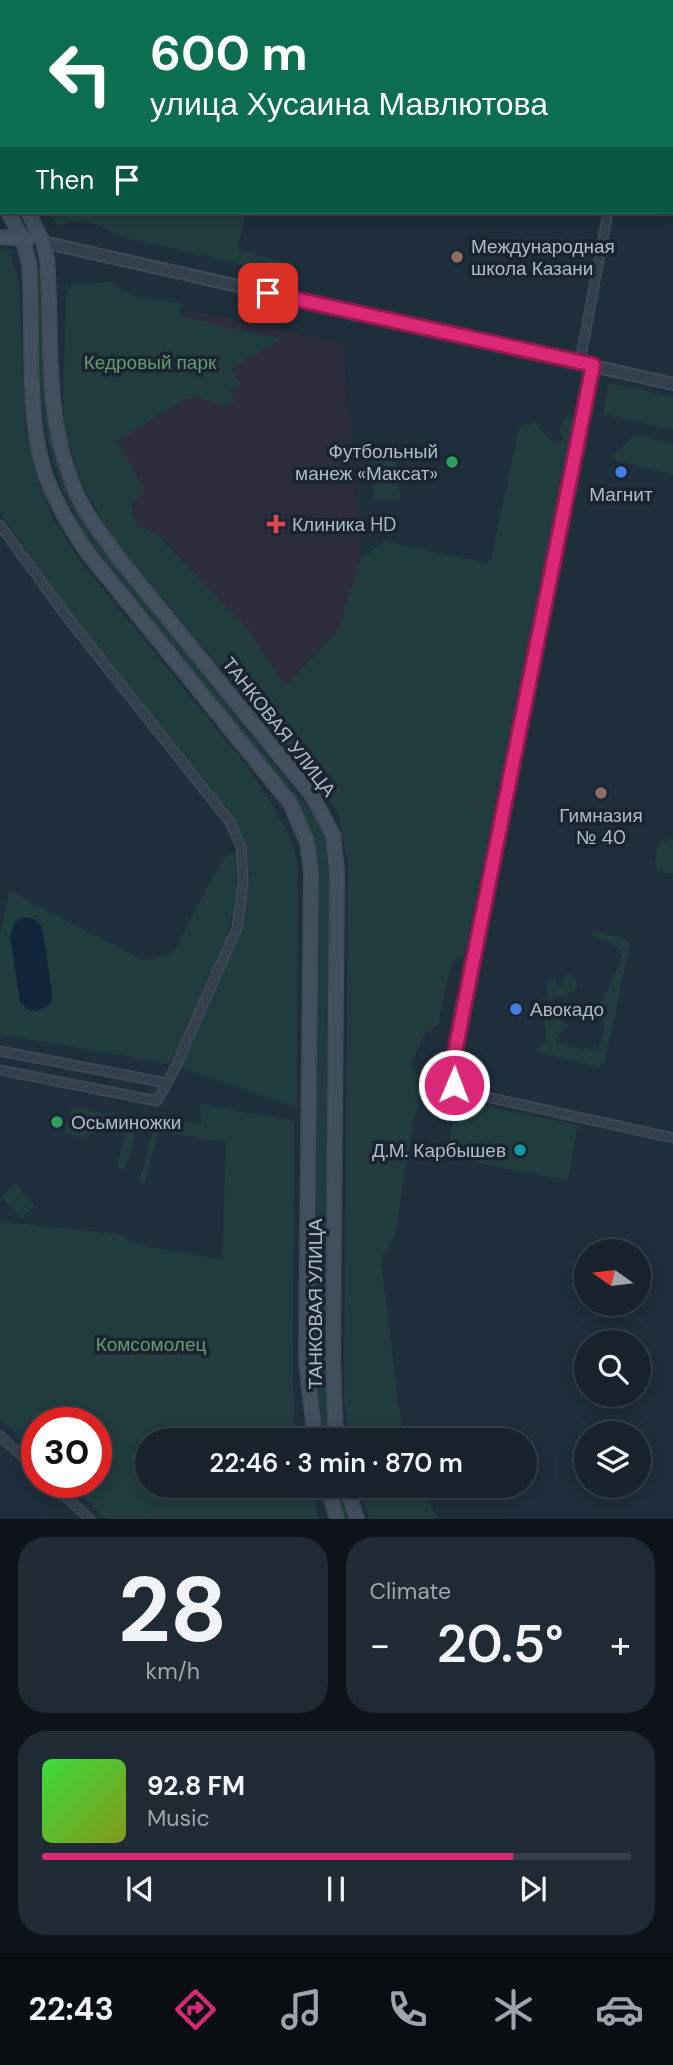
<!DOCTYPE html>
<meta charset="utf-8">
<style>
:root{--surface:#17222d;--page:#202a35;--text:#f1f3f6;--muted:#9ea4aa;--line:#363f49;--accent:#db2777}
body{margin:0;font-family:"DM Sans",sans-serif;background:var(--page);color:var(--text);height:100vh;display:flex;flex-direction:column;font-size:26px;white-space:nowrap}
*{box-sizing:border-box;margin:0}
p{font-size:23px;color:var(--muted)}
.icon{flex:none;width:38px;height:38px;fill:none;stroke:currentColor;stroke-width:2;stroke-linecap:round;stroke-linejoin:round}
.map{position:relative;height:1519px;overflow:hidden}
.panel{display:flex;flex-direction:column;gap:18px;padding:18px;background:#0d1319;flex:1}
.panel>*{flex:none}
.hud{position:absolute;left:0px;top:0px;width:674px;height:214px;box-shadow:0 4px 18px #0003,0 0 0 2px var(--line);background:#0b6e4f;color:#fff;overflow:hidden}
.needle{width:46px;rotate:284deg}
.buttons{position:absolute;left:574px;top:1239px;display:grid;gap:14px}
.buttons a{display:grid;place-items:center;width:77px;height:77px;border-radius:50%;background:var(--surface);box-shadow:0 4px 18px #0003,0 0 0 2px var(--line);font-size:35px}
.speed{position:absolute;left:21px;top:1407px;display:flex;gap:14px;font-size:35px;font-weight:700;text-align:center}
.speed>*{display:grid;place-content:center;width:91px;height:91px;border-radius:50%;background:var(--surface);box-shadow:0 4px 18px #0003,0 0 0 2px var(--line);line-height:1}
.speed .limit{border:10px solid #d22;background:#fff;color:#111}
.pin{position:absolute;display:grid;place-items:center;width:60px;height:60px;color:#fff;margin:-30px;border-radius:14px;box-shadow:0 4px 10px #0006}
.me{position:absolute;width:77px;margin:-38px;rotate:1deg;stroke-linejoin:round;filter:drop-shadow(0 0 5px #0008)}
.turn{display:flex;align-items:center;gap:24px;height:147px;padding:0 35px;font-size:32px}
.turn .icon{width:91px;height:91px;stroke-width:2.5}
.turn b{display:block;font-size:49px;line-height:60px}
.then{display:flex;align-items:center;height:66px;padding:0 35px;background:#0003;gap:14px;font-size:26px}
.big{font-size:52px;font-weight:600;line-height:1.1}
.panel .card{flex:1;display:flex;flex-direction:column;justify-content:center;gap:10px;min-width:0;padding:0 24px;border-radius:28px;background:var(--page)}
.panel .dial{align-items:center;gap:0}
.dial b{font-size:91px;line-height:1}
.song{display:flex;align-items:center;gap:21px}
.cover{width:84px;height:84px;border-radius:10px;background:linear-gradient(135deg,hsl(120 70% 55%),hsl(70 70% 35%))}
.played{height:7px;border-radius:4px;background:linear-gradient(90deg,var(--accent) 80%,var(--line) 80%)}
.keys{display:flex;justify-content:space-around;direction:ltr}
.heat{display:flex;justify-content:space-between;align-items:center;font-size:38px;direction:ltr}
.panel .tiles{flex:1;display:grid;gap:18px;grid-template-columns:1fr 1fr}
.card:last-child{grid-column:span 2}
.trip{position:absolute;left:135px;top:1428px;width:402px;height:70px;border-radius:35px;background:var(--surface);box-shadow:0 4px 18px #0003,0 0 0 2px var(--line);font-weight:600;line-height:70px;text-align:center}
.tab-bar{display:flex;height:112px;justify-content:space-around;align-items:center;background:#090e12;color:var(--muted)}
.tab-bar .icon{width:49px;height:49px}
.tab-bar .active{color:var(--accent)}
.tab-bar b{font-size:32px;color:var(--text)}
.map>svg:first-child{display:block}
.medical{fill:#2c2c3c}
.green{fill:#213c3d}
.water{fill:#12253a}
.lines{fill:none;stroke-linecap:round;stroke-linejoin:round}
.minor-casing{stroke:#3f4b58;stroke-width:11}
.tertiary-casing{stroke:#3f4b58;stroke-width:14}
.secondary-casing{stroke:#3f4b58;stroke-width:16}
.minor{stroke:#333f4c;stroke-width:8}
.tertiary{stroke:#333f4c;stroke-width:10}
.secondary{stroke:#414f5f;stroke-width:12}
.tram{stroke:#556473;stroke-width:2}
.route-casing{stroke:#8e194d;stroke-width:18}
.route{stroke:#db2777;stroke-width:12}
.education-dot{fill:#8d6e63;stroke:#192430;stroke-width:2.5}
.leisure-dot{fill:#2e9e5b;stroke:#192430;stroke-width:2.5}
.shop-dot{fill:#3f7fe0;stroke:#192430;stroke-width:2.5}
.health-dot{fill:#e0444e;stroke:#192430;stroke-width:2.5}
.culture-dot{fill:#0f9aa8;stroke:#192430;stroke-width:2.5}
.labels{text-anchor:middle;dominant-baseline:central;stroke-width:7;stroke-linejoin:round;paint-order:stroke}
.poi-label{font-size:19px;fill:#aebac8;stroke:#192430;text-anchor:start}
.park-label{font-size:19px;fill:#639b6b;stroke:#192430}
.street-label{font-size:19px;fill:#aebac8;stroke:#192430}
</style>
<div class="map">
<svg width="673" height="1519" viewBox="0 0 673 1519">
<rect width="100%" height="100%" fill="#1f2e3c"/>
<path class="medical" d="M 190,310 L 343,344 L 361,559 L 338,630 L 285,687 L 248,629 L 157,534 L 135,524 L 116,440 L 167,405 Z"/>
<g class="green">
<path d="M 63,212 L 247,212 L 237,249 L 287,263 L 282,274 L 118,236 C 95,222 84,217 58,225 L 52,218 Z"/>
<path d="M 0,249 L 10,250 L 19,284 L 26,430 L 40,485 L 53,518 L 81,562 L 252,772 L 287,830 L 298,862 L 297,1107 L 180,1068 C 206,1008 260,915 245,849 C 243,839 236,829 232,820 L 74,619 L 0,512 Z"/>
<path d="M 40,266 L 43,273 C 45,343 39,417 63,483 C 71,504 83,522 95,540 L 301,798 C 322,827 328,834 329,872 L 330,1400 L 332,1440 L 322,1440 L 312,1358 L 312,840 L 297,801 L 91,543 C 32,455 41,374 37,274 Z"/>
<path d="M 110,282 L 129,294 L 182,304 L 179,316 L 282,339 L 231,368 L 241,385 L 229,392 L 235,402 L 222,405 L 195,396 L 183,400 L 117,441 L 145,491 L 131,503 L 135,524 L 157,534 L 248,629 L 285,686 L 338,630 L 361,559 L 384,541 L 490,564 L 519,427 L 535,423 L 552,441 L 560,442 L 564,437 L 560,432 L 561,424 L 567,418 L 574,419 L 464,956 L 452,961 L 438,1025 L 424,1034 L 410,1068 L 424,1081 L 412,1127 L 395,1236 L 381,1259 L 399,1410 L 406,1440 L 350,1440 L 344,1402 L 348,865 L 337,810 L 113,538 L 81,483 L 67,438 L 63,404 L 66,296 L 72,284 Z"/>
<path d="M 609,383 L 673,397 L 673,430 L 603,414 Z"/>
<path d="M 636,435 L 673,443 L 673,475 L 614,460 L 614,453 Z"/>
<path d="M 395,448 L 400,499 L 374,501 L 370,450 Z"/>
<path d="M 668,839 L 673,840 L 673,874 L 658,870 L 655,863 L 658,845 Z"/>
<path d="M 234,853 C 247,919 203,993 177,1052 L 175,1052 L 169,1064 L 0,1034 L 0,933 L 9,891 L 143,960 L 172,954 L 224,857 Z"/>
<path d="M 595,931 L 625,939 L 630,944 L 604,1065 L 599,1067 L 539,1052 L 537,1049 L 546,1040 L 544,1017 L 550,1015 L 568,1025 L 558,1036 L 556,1044 L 598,1051 L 604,1026 L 600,1005 L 622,957 L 617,947 L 594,935 Z"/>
<path d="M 566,974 L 575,977 L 577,986 L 574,992 L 548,999 L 547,982 L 555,980 L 558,986 L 562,987 Z"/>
<path d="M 458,1100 L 578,1125 L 568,1180 L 446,1157 Z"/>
<path d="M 200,1104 C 232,1111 263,1114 294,1121 L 293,1372 L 294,1418 L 299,1440 L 147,1440 L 147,1486 L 310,1486 L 319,1519 L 106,1519 L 67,1482 L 96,1482 L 96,1423 L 37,1423 L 37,1453 L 0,1418 L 0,1222 L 118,1234 L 140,1245 L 222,1260 L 226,1142 L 166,1133 L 172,1118 L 201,1124 Z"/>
<path d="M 71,1107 L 129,1117 L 129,1119 L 80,1139 L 65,1132 Z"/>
<path d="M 156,1120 L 161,1122 L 145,1182 L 139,1183 Z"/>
<path d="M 136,1128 L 131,1154 L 122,1171 L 117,1165 L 125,1132 Z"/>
<path d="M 15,1184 L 35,1205 L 21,1218 L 1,1197 Z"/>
<path d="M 334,1486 L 341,1486 L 351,1519 L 344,1519 Z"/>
<path d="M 357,1486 L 420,1486 L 438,1519 L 369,1519 Z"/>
</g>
<path class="water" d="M 24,917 L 34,919 L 42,926 L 52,992 L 51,1003 L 38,1011 L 28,1010 L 20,1002 L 10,936 L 15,922 Z"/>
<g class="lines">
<defs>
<g id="minor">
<path d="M 648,2 L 648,0"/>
<path d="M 580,362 L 608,212"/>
<path d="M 593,365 L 489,876 L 451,1079 L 454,1085 L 469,1093 L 673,1138"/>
<path d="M 0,525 L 67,617 L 230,822 L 241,847 L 243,881 L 237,928 L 175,1068 L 157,1101 L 0,1070"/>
<path d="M 0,1051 L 166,1083"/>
<path d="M 0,1436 L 37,1470"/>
<path d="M 50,1482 L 90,1519"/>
</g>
<path id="tertiary" d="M 43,242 L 673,384"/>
<g id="secondary">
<path d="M 202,2 L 205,0"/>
<path d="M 256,2 L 259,0"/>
<path d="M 0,122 L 2,121"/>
<path d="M 0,149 L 2,148"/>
<path d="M 0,161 L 2,164"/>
<path d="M 0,196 L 2,200"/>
<path d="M 8,212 L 22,238 L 29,263 C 34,328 25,416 46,476 C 56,504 71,528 87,552 L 290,803 L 307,842 L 311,872 L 306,1360 L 315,1440"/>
<path d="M 28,212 L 43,242 L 47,258 C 53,334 43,412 73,485 C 83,511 101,534 118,557 L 313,797 L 333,835 L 337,871 L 333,1362 L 336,1440"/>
<path d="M 0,237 L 28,239"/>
<path d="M 327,1486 L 337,1519"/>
<path d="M 346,1486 L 357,1519"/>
</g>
</defs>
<use href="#minor" class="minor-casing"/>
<use href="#tertiary" class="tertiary-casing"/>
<use href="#secondary" class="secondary-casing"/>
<use href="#minor" class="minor"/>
<use href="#tertiary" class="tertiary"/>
<use href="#secondary" class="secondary"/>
<g class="tram">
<path d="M 234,2 L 237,0"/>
<path d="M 0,131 L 2,130"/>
</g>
</g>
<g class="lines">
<defs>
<path id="route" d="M 268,293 L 593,365 L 460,1026 L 451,1073 L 454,1085"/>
</defs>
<use href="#route" class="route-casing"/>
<use href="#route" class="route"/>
</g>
<g class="education-dot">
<circle cx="457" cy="257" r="7"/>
<circle cx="601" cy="793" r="7"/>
</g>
<g class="leisure-dot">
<circle cx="452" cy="462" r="7"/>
<circle cx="57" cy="1122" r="7"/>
</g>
<g class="shop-dot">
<circle cx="621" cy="472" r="7"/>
<circle cx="516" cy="1009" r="7"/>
</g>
<path class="health-dot" d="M272.5 513.5h7v7h7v7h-7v7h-7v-7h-7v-7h7z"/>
<circle class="culture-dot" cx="520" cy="1150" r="7"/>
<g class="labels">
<g class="poi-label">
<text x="471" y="246">Международная<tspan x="471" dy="22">школа Казани</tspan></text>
<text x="438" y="451" text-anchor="end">Футбольный<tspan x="438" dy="22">манеж «Максат»</tspan></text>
<text x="621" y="494" text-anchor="middle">Магнит</text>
<text x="292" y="524">Клиника HD</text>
<text x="601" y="815" text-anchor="middle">Гимназия<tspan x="601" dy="22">№ 40</tspan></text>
<text x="530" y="1009">Авокадо</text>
<text x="71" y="1122">Осьминожки</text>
<text x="506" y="1150" text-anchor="end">Д.М. Карбышев</text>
</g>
<g class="park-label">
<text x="150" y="362">Кедровый парк</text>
<text x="151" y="1344">Комсомолец</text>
</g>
<g class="street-label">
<text transform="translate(279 727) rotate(52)">ТАНКОВАЯ УЛИЦА</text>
<text transform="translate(315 1304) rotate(-90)">ТАНКОВАЯ УЛИЦА</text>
</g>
</g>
</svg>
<div class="buttons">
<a><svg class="needle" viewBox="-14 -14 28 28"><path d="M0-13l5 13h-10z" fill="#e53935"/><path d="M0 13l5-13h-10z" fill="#9ea4aa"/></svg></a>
<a><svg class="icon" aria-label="search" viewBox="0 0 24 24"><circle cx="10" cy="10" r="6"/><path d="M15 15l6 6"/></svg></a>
<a><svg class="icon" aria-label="layers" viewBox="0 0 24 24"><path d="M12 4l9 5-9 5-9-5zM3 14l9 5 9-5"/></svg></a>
</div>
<div class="speed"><div class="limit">30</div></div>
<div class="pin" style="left:268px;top:293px;background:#d93025"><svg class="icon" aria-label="arrive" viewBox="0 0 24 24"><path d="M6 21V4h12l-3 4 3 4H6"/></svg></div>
<svg class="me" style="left:454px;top:1085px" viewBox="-20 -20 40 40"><circle r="17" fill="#db2777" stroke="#fff" stroke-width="3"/><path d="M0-11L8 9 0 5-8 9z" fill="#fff"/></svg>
<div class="trip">22:46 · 3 min · 870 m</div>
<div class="hud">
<div class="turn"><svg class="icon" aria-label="left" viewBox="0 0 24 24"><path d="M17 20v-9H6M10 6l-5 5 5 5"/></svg><div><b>600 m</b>улица Хусаина Мавлютова</div></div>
<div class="then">Then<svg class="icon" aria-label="arrive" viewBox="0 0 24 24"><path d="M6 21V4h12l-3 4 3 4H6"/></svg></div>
</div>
</div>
<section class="panel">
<div class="tiles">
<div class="card dial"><b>28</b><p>km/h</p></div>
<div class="card"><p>Climate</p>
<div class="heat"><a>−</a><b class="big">20.5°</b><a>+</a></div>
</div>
<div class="card">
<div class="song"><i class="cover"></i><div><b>92.8 FM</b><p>Music</p></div></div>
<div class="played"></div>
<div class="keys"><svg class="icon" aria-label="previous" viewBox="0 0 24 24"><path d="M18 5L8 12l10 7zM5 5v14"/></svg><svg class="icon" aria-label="pause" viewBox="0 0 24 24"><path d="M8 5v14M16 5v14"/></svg><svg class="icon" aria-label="next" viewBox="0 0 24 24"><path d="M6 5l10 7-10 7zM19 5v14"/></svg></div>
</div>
</div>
</section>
<nav class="tab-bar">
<b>22:43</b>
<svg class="icon active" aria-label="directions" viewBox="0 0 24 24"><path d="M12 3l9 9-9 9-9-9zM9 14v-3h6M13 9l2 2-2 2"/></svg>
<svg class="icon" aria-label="music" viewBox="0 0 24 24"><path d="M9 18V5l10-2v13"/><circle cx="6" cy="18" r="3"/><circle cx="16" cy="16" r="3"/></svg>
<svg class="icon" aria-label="phone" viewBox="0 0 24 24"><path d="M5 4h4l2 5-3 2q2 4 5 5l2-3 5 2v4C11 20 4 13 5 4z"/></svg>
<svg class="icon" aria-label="climate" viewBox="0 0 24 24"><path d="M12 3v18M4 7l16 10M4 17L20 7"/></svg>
<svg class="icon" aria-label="car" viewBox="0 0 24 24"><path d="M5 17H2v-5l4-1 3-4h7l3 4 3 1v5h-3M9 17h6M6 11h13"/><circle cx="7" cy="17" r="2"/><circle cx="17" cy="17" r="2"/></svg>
</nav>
